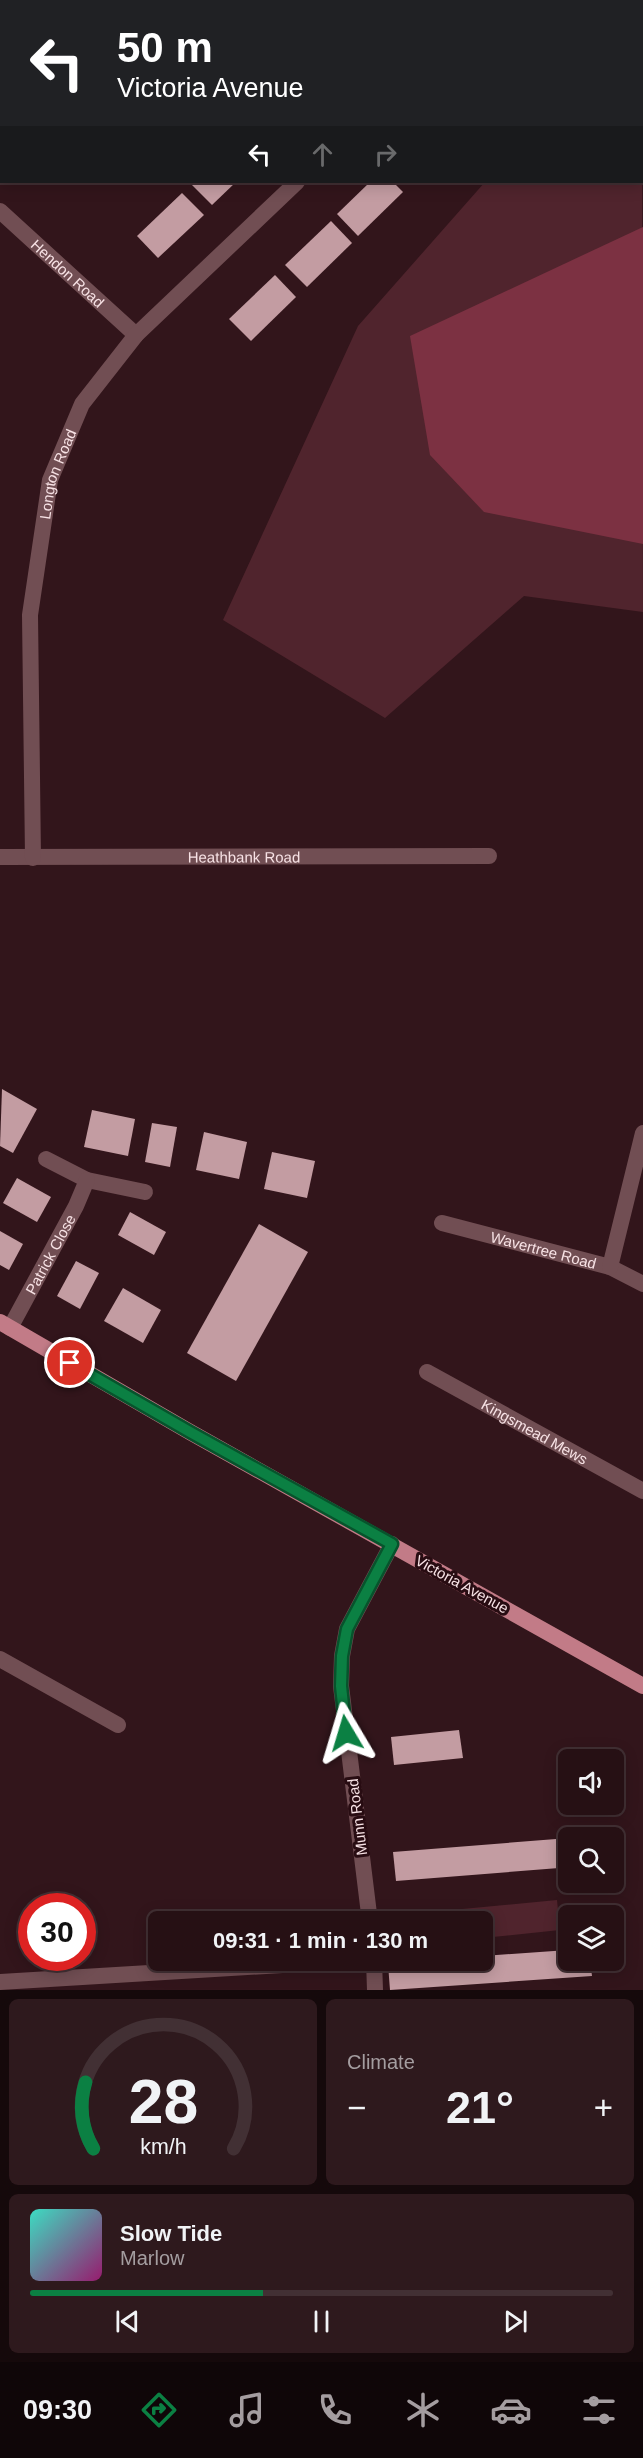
<!DOCTYPE html>
<meta charset="utf-8">
<style>
:root{--surface:#261014;--page:#2e191d;--text:#f1f3f6;--muted:#a49da0;--line:#423034;--accent:#0b8043}
body{margin:0;font-family:Helvetica,sans-serif;background:var(--page);color:var(--text);height:100vh;display:flex;flex-direction:column;font-size:22px;white-space:nowrap}
*{box-sizing:border-box;margin:0}
p{font-size:20px;color:var(--muted)}
.icon{flex:none;width:33px;height:33px;fill:none;stroke:currentColor;stroke-width:2;stroke-linecap:round;stroke-linejoin:round}
.map{position:relative;height:1990px;overflow:hidden}
.sheet{display:flex;flex-direction:column;gap:9px;padding:9px;background:#15090b;flex:1}
.sheet>*{flex:none}
.hud{position:absolute;left:0px;top:0px;width:644px;height:183px;box-shadow:0 3px 15px #0003,0 0 0 2px var(--line);background:#202124;color:#fff;overflow:hidden}
.fabs{position:absolute;left:558px;top:1749px;display:grid;gap:12px}
.fabs a{display:grid;place-items:center;width:66px;height:66px;border-radius:9px;background:var(--surface);box-shadow:0 3px 15px #0003,0 0 0 2px var(--line);font-size:30px}
.speed{position:absolute;left:18px;top:1893px;display:flex;gap:12px;font-size:30px;font-weight:700;text-align:center}
.speed>*{display:grid;place-content:center;width:78px;height:78px;border-radius:50%;background:var(--surface);box-shadow:0 3px 15px #0003,0 0 0 2px var(--line);line-height:1}
.speed .limit{border:9px solid #d22;background:#fff;color:#111}
.pin{position:absolute;display:grid;place-items:center;width:51px;height:51px;color:#fff;margin:-26px;border:3px solid #fff;border-radius:50%;box-shadow:0 2px 6px #0007}
.me{position:absolute;width:66px;margin:-33px;rotate:353deg;stroke-linejoin:round;filter:drop-shadow(0 0 4px #0008)}
.turn{display:flex;align-items:center;gap:21px;height:126px;padding:0 18px;font-size:27px}
.turn .icon{width:78px;height:78px;stroke-width:2.5}
.turn b{display:block;font-size:42px;line-height:51px}
.lanes{display:flex;align-items:center;height:57px;padding:0 18px;background:#0003;justify-content:center;gap:30px;direction:ltr}
.lanes .off{opacity:.35}
.big{font-size:45px;font-weight:600;line-height:1.1}
.sheet .tile{flex:1;display:flex;flex-direction:column;justify-content:center;gap:9px;min-width:0;padding:0 21px;border-radius:9px;background:var(--page)}
.sheet .dial{align-items:center;gap:0}
.dial svg{height:156px;overflow:visible;fill:none;stroke:var(--line);stroke-width:7;stroke-linecap:round;text-anchor:middle}
.dial text{fill:var(--text);stroke:none}
.song{display:flex;align-items:center;gap:18px}
.cover{width:72px;height:72px;border-radius:9px;background:linear-gradient(135deg,hsl(170 70% 55%),hsl(320 70% 35%))}
.played{height:6px;border-radius:3px;background:linear-gradient(90deg,var(--accent) 40%,var(--line) 40%)}
.keys{display:flex;justify-content:space-around;direction:ltr}
.heat{display:flex;justify-content:space-between;align-items:center;font-size:33px;direction:ltr}
.sheet .tiles{flex:1;display:grid;gap:9px;grid-template-columns:1fr 1fr}
.tile:last-child{grid-column:span 2}
.trip{position:absolute;left:148px;top:1911px;width:345px;height:60px;border-radius:9px;background:var(--surface);box-shadow:0 3px 15px #0003,0 0 0 2px var(--line);font-weight:600;line-height:60px;text-align:center}
.dock{display:flex;height:96px;justify-content:space-around;align-items:center;background:#0f0608;color:var(--muted)}
.dock .icon{width:42px;height:42px}
.dock .active{color:var(--accent)}
.dock b{font-size:27px;color:var(--text)}
.map>svg:first-child{display:block}
.green{fill:#50242d}
.forest{fill:#7c3142}
.building{fill:#c39ca2}
.lines{fill:none;stroke-linecap:round;stroke-linejoin:round}
.minor{stroke:#714e53;stroke-width:16}
.primary{stroke:#c27b87;stroke-width:16}
.route-casing{stroke:#07532c;stroke-width:15}
.route{stroke:#0b8043;stroke-width:10}
.labels{text-anchor:middle;dominant-baseline:central;stroke-width:6;stroke-linejoin:round;paint-order:stroke}
.street-label{font-size:15px;fill:#f7e2e5;stroke:#280c12}
</style>
<div class="map">
<svg width="643" height="1990" viewBox="0 0 643 1990">
<rect width="100%" height="100%" fill="#32151b"/>
<g class="green">
<path d="M 642,73 L 643,612 L 524,596 L 385,718 L 223,620 L 358,326 L 485,182 L 642,182 Z"/>
<path d="M 557,1900 L 560,1930 L 483,1938 L 483,1922 L 378,1922 L 377,1917 Z"/>
</g>
<path class="forest" d="M 643,227 L 643,544 L 484,512 L 430,455 L 410,336 Z"/>
<g class="building">
<path d="M 192,182 L 236,182 L 212,205 L 190,183 Z"/>
<path d="M 370,182 L 393,182 L 403,192 L 358,236 L 337,214 Z"/>
<path d="M 182,193 L 204,215 L 158,258 L 137,236 Z"/>
<path d="M 331,221 L 352,243 L 307,287 L 285,265 Z"/>
<path d="M 275,275 L 296,297 L 251,341 L 229,319 Z"/>
<path d="M 2,1089 L 37,1109 L 13,1153 L 0,1146 Z"/>
<path d="M 92,1110 L 135,1119 L 128,1156 L 84,1147 Z"/>
<path d="M 152,1123 L 177,1127 L 170,1167 L 145,1162 Z"/>
<path d="M 204,1132 L 247,1142 L 239,1179 L 196,1170 Z"/>
<path d="M 272,1152 L 315,1161 L 307,1198 L 264,1189 Z"/>
<path d="M 17,1178 L 51,1197 L 37,1222 L 3,1203 Z"/>
<path d="M 130,1212 L 166,1232 L 154,1255 L 118,1235 Z"/>
<path d="M 259,1224 L 308,1252 L 236,1381 L 187,1353 Z"/>
<path d="M 0,1231 L 23,1244 L 9,1270 L 0,1265 Z"/>
<path d="M 76,1261 L 99,1273 L 80,1309 L 57,1296 Z"/>
<path d="M 123,1288 L 161,1310 L 143,1343 L 104,1321 Z"/>
<path d="M 459,1730 L 463,1758 L 394,1765 L 391,1737 Z"/>
<path d="M 556,1839 L 559,1868 L 396,1881 L 393,1852 Z"/>
<path d="M 568,1950 L 568,1960 L 590,1960 L 592,1976 L 390,1990 L 388,1964 L 431,1960 L 483,1960 L 483,1956 Z"/>
</g>
<g class="lines">
<g class="minor">
<path d="M 454,2 L 455,0"/>
<path id="s1" d="M 0,211 L 136,335"/>
<path id="s2" d="M 0,857 L 489,856"/>
<path id="s3" d="M 33,858 L 30,615 L 50,480 L 82,404 L 136,335 L 297,182"/>
<path d="M 46,1159 L 87,1180 L 145,1192"/>
<path id="s4" d="M 442,1223 L 610,1267 L 643,1284"/>
<path d="M 610,1267 L 643,1133"/>
<path id="s5" d="M 10,1328 L 76,1206 L 87,1180"/>
<path id="s6" d="M 427,1372 L 643,1491"/>
<path d="M 0,1659 L 118,1725"/>
<path d="M 370,1922 L 341,1686 L 342,1656 L 347,1629 L 392,1544"/>
<path d="M 374,1960 L 375,1990"/>
<path d="M 0,1982 L 365,1960"/>
</g>
<path class="primary" d="M 0,1322 L 190,1432 L 643,1686"/>
</g>
<g class="lines">
<defs>
<path id="route" d="M 70,1363 L 190,1432 L 392,1544 L 347,1629 L 342,1656 L 341,1686 L 346,1733"/>
</defs>
<use href="#route" class="route-casing"/>
<use href="#route" class="route"/>
</g>
<g class="labels">
<g class="street-label">
<text stroke="none"><textPath href="#s1" startOffset="92">Hendon Road</textPath></text>
<text stroke="none"><textPath href="#s3" startOffset="387">Longton Road</textPath></text>
<text stroke="none"><textPath href="#s2" startOffset="244">Heathbank Road</textPath></text>
<text stroke="none"><textPath href="#s4" startOffset="105">Wavertree Road</textPath></text>
<text stroke="none"><textPath href="#s5" startOffset="84">Patrick Close</textPath></text>
<text stroke="none"><textPath href="#s6" startOffset="123">Kingsmead Mews</textPath></text>
<text transform="translate(462 1584) rotate(29)">Victoria Avenue</text>
<text transform="translate(357 1817) rotate(-97)">Munn Road</text>
</g>
</g>
</svg>
<div class="fabs">
<a><svg class="icon" aria-label="sound" viewBox="0 0 24 24"><path d="M4 9h4l5-4v14l-5-4H4zM17 9q2 3 0 6"/></svg></a>
<a><svg class="icon" aria-label="search" viewBox="0 0 24 24"><circle cx="10" cy="10" r="6"/><path d="M15 15l6 6"/></svg></a>
<a><svg class="icon" aria-label="layers" viewBox="0 0 24 24"><path d="M12 4l9 5-9 5-9-5zM3 14l9 5 9-5"/></svg></a>
</div>
<div class="speed"><div class="limit">30</div></div>
<div class="pin" style="left:70px;top:1363px;background:#d93025"><svg class="icon" aria-label="arrive" viewBox="0 0 24 24"><path d="M6 21V4h12l-3 4 3 4H6"/></svg></div>
<svg class="me" style="left:346px;top:1733px" viewBox="-20 -20 40 40"><path d="M0-17L14 15 0 8-14 15z" fill="#0b8043" stroke="#fff" stroke-width="4"/></svg>
<div class="trip">09:31 · 1 min · 130 m</div>
<div class="hud">
<div class="turn"><svg class="icon" aria-label="left" viewBox="0 0 24 24"><path d="M17 20v-9H6M10 6l-5 5 5 5"/></svg><div><b>50 m</b>Victoria Avenue</div></div>
<div class="lanes"><svg class="icon" aria-label="left" viewBox="0 0 24 24"><path d="M17 20v-9H6M10 6l-5 5 5 5"/></svg><svg class="icon off" aria-label="ahead" viewBox="0 0 24 24"><path d="M12 20V5M6 11l6-6 6 6"/></svg><svg class="icon off" aria-label="right" viewBox="0 0 24 24"><path d="M7 20v-9h11M14 6l5 5-5 5"/></svg></div>
</div>
</div>
<section class="sheet">
<div class="tiles">
<div class="tile dial"><svg viewBox="0 0 100 80">
<path d="M14 69A42 42 0 1 1 86 69"/>
<path d="M14 69A42 42 0 0 1 10 35" stroke="#0b8043"/>
<text x="50" y="56" font-size="32" font-weight="700">28</text>
<text x="50" y="72" font-size="11">km/h</text>
</svg></div>
<div class="tile"><p>Climate</p>
<div class="heat"><a>−</a><b class="big">21°</b><a>+</a></div>
</div>
<div class="tile">
<div class="song"><i class="cover"></i><div><b>Slow Tide</b><p>Marlow</p></div></div>
<div class="played"></div>
<div class="keys"><svg class="icon" aria-label="previous" viewBox="0 0 24 24"><path d="M18 5L8 12l10 7zM5 5v14"/></svg><svg class="icon" aria-label="pause" viewBox="0 0 24 24"><path d="M8 5v14M16 5v14"/></svg><svg class="icon" aria-label="next" viewBox="0 0 24 24"><path d="M6 5l10 7-10 7zM19 5v14"/></svg></div>
</div>
</div>
</section>
<nav class="dock">
<b>09:30</b>
<svg class="icon active" aria-label="directions" viewBox="0 0 24 24"><path d="M12 3l9 9-9 9-9-9zM9 14v-3h6M13 9l2 2-2 2"/></svg>
<svg class="icon" aria-label="music" viewBox="0 0 24 24"><path d="M9 18V5l10-2v13"/><circle cx="6" cy="18" r="3"/><circle cx="16" cy="16" r="3"/></svg>
<svg class="icon" aria-label="phone" viewBox="0 0 24 24"><path d="M5 4h4l2 5-3 2q2 4 5 5l2-3 5 2v4C11 20 4 13 5 4z"/></svg>
<svg class="icon" aria-label="climate" viewBox="0 0 24 24"><path d="M12 3v18M4 7l16 10M4 17L20 7"/></svg>
<svg class="icon" aria-label="car" viewBox="0 0 24 24"><path d="M5 17H2v-5l4-1 3-4h7l3 4 3 1v5h-3M9 17h6M6 11h13"/><circle cx="7" cy="17" r="2"/><circle cx="17" cy="17" r="2"/></svg>
<svg class="icon" aria-label="filters" viewBox="0 0 24 24"><path d="M4 7h16M4 17h16"/><circle cx="9" cy="7" r="2"/><circle cx="15" cy="17" r="2"/></svg>
</nav>
